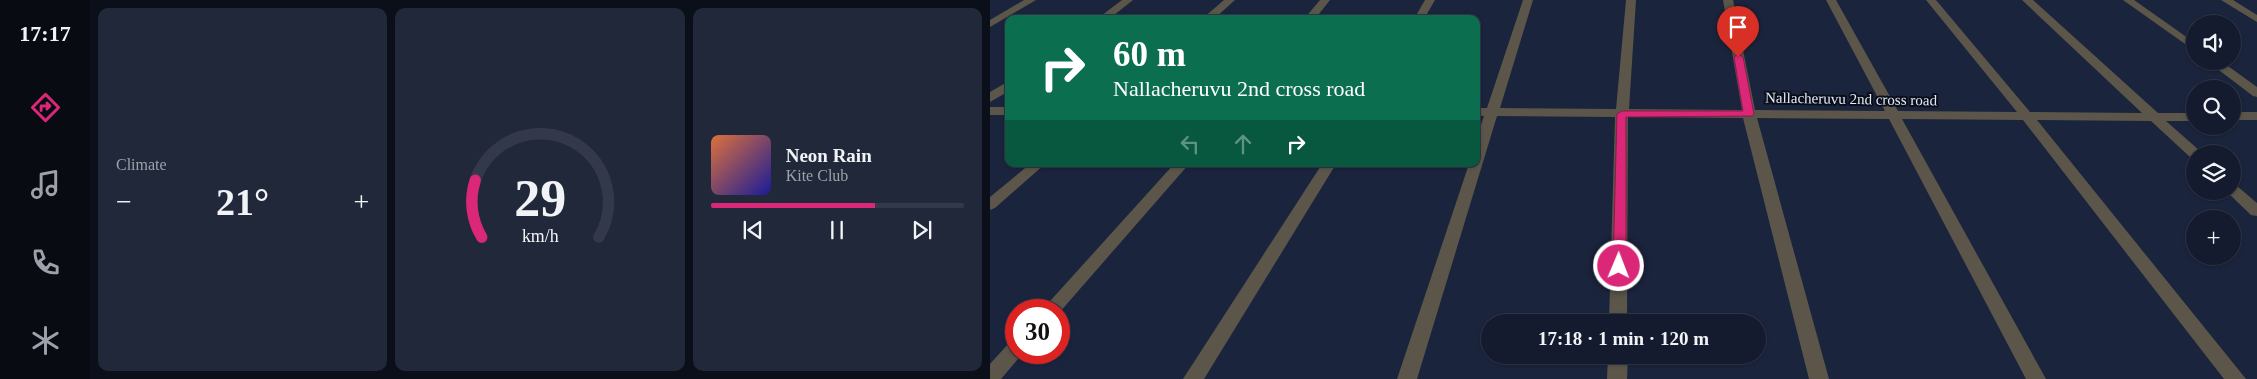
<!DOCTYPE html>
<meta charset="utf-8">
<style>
:root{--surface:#141b2e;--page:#21283a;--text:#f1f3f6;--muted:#9da1aa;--line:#33394a;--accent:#db2777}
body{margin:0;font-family:"Times New Roman",serif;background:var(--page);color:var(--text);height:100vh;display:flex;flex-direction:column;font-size:19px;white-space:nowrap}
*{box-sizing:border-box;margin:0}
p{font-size:16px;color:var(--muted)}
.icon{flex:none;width:28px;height:28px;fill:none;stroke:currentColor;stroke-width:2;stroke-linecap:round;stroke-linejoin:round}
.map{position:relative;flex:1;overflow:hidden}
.sheet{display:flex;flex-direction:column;gap:8px;padding:8px;background:#0b0f19;width:900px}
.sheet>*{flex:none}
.banner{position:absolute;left:15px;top:15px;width:475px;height:152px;border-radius:10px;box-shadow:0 1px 4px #0004,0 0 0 1px var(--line);background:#0b6e4f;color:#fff;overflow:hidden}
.tools{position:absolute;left:1196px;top:15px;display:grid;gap:10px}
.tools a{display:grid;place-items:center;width:55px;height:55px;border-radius:50%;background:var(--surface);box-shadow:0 1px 4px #0004,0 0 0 1px var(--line);font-size:25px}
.speed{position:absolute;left:15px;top:299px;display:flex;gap:10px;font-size:25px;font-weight:700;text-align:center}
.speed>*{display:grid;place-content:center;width:65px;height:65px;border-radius:50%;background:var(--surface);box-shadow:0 1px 4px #0004,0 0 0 1px var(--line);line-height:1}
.speed .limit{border:8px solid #d22;background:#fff;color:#111}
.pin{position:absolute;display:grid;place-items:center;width:42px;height:42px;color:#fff;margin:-51px -21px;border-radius:50% 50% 50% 0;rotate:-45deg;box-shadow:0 0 5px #0007}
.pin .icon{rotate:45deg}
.me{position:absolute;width:55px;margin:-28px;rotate:1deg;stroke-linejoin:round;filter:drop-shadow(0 0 4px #0008)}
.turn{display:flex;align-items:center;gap:18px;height:105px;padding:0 25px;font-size:22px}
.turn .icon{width:65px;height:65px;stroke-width:2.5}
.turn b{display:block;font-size:35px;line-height:42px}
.lanes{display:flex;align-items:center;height:48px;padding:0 25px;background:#0003;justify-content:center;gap:25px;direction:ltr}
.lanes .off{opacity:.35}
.big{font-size:38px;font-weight:700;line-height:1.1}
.sheet .card{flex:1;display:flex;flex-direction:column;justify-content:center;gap:8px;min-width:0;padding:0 18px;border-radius:10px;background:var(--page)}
.sheet .dial{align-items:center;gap:0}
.dial svg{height:130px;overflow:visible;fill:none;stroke:var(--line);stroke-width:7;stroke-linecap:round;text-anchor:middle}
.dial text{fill:var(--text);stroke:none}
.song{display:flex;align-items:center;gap:15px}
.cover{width:60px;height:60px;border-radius:8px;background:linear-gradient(135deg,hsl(20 70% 55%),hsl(240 70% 35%))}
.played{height:5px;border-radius:2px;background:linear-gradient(90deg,var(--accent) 65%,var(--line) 65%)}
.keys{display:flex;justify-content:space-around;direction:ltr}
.heat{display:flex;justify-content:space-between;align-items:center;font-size:28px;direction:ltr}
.sheet .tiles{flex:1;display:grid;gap:8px;grid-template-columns:repeat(3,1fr)}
.trip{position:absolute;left:491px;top:314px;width:285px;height:50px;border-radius:25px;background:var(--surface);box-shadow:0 1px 4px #0004,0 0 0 1px var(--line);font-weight:700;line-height:50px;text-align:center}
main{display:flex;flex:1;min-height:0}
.dock{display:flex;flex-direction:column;width:90px;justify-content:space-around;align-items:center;background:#080b12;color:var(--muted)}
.dock .icon{width:35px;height:35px}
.dock .active{color:var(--accent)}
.dock b{font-size:22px;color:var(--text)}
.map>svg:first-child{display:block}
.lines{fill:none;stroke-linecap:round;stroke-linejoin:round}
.minor{fill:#5b5649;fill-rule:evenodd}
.route{fill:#db2777;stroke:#8e194d}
.labels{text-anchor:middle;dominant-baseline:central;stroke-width:4;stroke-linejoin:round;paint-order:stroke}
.street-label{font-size:15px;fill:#e2e9fa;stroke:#0a0e19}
</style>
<main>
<nav class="dock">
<b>17:17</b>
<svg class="icon active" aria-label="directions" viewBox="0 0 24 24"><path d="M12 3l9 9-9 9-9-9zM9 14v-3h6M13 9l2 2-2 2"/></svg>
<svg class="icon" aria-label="music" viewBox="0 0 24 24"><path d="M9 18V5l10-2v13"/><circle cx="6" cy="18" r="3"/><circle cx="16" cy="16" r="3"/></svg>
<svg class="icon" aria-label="phone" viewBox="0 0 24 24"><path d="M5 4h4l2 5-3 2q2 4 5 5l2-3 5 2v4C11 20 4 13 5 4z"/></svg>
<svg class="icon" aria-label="climate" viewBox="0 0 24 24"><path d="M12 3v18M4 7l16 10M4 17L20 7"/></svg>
</nav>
<section class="sheet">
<div class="tiles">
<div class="card"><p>Climate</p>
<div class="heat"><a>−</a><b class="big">21°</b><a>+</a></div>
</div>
<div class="card dial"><svg viewBox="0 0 100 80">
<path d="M14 69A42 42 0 1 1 86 69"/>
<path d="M14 69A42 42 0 0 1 10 34" stroke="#db2777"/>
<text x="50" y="56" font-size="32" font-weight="700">29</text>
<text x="50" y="72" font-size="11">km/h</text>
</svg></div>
<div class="card">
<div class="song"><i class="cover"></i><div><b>Neon Rain</b><p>Kite Club</p></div></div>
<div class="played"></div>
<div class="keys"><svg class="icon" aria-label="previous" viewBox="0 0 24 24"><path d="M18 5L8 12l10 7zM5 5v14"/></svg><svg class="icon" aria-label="pause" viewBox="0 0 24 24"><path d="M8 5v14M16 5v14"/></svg><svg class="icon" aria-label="next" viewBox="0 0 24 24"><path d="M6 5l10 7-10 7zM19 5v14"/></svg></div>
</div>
</div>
</section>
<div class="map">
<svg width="1267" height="379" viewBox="0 0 1267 379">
<rect width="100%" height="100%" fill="#1b243d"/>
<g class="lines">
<g class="minor">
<path d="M 34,0 L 46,0 L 0,27 L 0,20 Z"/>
<path d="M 132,0 L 143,0 L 119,19 L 107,19 Z"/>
<path d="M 234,0 L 245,0 L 224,19 L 212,19 Z"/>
<path d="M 330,0 L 340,0 L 325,19 L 314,19 Z"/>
<path d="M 435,0 L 445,0 L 434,19 L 424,19 Z"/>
<path d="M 533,0 L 543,0 L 510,108 L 626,109 L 636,0 L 646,0 L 639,109 L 752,110 L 733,0 L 743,0 L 765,110 L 895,111 L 836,0 L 846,0 L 908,111 L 1027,112 L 936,0 L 946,0 L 1040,112 L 1152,113 L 1032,0 L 1043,0 L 1168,113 L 1205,113 L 1205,121 L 1176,121 L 1210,151 L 1212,154 L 1205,154 L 1205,158 L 1200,157 L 1161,121 L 1047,120 L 1256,379 L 1234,379 L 1033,120 L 912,119 L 1056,379 L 1036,379 L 899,119 L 767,118 L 839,379 L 819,379 L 753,118 L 638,117 L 637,322 L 619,322 L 625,117 L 507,116 L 427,379 L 407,379 L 479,164 L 486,164 L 486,140 L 494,116 L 486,116 L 486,108 L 497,108 Z"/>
<path d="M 1133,0 L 1144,0 L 1205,43 L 1205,51 Z"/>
<path d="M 1231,0 L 1243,0 L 1267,15 L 1267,22 Z"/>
<path d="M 1217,61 L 1231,61 L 1267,87 L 1267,97 L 1263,96 Z"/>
<path d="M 19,81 L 19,91 L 0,102 L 0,92 Z"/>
<rect x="0" y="107" width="19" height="8"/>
<rect x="1242" y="112" width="25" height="8"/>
<path d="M 40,164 L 55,164 L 5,208 L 0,210 L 0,197 Z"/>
<path d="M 184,164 L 199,164 L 69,313 L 69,310 L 52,310 Z"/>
<path d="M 332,164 L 346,164 L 214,379 L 193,379 Z"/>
<path d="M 1242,185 L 1247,186 L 1267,203 L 1267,216 L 1261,215 L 1237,192 L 1242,191 Z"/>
<path d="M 26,340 L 26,352 L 33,353 L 11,379 L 0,379 L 0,364 L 19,343 Z"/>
<path d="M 618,355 L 638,355 L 637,379 L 617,379 Z"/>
</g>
</g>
<path class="route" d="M 748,54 L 753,57 L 764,114 L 762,116 L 636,117 L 636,266 L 634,269 L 625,269 L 623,266 L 627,114 L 632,111 L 753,111 L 744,57 Z"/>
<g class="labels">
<g class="street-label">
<text transform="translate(861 99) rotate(1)">Nallacheruvu 2nd cross road</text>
</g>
</g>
</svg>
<div class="tools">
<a><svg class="icon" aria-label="sound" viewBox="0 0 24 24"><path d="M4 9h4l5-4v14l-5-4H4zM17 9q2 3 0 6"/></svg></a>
<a><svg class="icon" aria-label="search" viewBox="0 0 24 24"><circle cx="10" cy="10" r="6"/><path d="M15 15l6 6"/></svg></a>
<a><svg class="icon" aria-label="layers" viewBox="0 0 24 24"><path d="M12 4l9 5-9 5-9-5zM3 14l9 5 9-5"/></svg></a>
<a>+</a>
</div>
<div class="speed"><div class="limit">30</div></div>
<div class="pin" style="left:748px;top:57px;background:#d93025"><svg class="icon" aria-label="arrive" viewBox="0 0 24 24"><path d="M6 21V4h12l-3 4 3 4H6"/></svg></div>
<svg class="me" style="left:629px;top:266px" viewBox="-20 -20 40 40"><circle r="17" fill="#db2777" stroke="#fff" stroke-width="3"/><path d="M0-11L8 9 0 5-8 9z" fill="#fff"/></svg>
<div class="trip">17:18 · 1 min · 120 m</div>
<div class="banner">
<div class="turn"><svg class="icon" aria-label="right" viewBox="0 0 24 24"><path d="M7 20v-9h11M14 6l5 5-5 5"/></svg><div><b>60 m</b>Nallacheruvu 2nd cross road</div></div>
<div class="lanes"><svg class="icon off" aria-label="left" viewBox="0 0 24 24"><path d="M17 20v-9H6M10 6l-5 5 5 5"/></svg><svg class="icon off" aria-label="ahead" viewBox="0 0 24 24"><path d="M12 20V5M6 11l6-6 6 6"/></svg><svg class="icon" aria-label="right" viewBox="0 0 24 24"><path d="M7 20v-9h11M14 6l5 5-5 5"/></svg></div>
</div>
</div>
</main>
